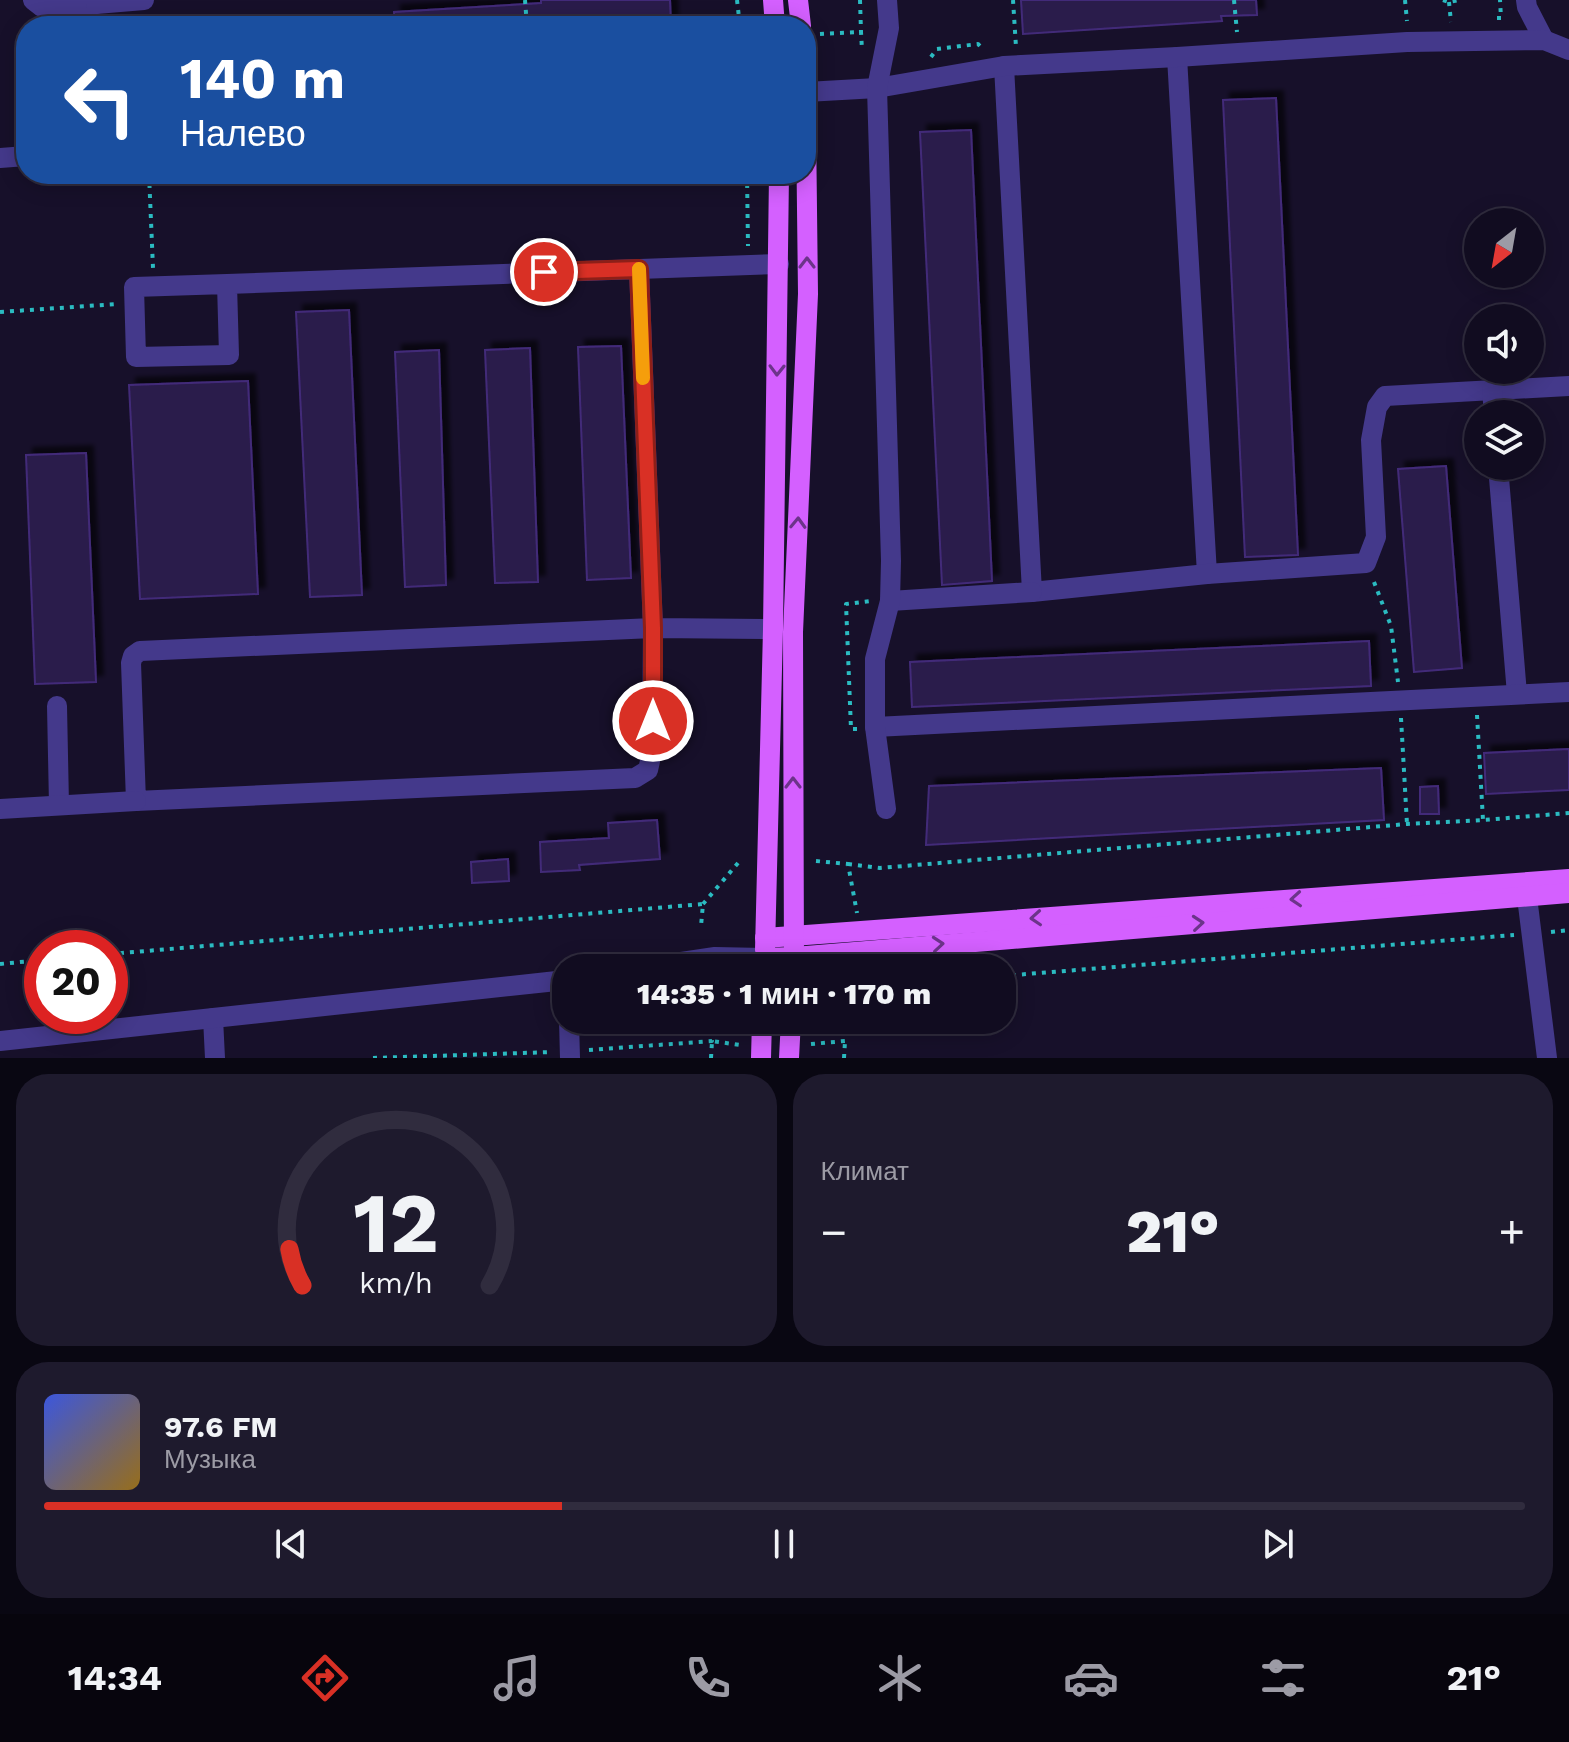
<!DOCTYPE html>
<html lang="ru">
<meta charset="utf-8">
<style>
:root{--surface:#110c20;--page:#1e1a2d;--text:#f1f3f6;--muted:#9c9ba5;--line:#302c3e;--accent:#d93025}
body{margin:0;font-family:"Work Sans",sans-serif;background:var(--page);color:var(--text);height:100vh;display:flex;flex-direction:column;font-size:30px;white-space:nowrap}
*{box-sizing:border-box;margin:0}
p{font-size:26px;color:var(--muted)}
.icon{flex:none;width:44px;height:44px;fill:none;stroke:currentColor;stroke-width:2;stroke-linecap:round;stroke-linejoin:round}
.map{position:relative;height:1058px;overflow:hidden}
.panel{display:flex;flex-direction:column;gap:16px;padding:16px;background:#090712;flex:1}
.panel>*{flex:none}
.top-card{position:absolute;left:16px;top:16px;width:800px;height:168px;border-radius:32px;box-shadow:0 4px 20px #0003,0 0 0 2px var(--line);background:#1a4fa0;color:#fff;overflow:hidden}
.needle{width:52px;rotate:211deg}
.controls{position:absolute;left:1464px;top:208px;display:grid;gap:16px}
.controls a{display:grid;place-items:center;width:80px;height:80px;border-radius:50%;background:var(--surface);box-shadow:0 4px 20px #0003,0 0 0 2px var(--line);font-size:40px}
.speed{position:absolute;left:24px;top:930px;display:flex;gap:16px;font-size:40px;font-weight:700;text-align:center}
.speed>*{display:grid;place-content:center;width:104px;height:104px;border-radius:50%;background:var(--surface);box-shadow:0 4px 20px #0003,0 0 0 2px var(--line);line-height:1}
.speed .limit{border:12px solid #d22;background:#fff;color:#111}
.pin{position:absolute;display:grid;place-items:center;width:68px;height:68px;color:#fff;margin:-34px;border:4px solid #fff;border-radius:50%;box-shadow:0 2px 8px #0007}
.me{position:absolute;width:88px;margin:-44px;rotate:0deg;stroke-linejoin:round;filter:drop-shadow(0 0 6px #0008)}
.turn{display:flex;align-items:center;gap:28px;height:168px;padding:0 32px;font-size:36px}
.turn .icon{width:104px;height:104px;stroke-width:2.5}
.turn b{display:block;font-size:56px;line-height:68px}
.big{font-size:60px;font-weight:800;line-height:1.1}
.panel .widget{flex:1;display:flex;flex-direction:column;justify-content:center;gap:12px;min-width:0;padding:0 28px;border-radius:32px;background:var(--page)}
.panel .dial{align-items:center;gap:0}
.dial svg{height:208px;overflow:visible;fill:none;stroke:var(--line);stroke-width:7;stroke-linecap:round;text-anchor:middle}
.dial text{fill:var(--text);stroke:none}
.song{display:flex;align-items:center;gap:24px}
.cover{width:96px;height:96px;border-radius:12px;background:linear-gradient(135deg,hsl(230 70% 55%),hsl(40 70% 35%))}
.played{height:8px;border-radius:4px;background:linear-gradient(90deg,var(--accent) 35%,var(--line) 35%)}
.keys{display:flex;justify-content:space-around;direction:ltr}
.heat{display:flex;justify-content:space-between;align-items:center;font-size:44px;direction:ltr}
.panel .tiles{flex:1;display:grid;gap:16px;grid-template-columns:1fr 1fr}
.widget:last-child{grid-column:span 2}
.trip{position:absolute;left:552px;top:954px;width:464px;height:80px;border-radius:32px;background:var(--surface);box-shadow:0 4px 20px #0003,0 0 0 2px var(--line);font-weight:800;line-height:80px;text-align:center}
.menu{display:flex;height:128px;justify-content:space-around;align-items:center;background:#07050d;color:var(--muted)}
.menu .icon{width:56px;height:56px}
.menu .selected{color:var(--accent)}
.menu b{font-size:36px;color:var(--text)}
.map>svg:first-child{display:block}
.building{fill:#2a1b4c;stroke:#432c79;stroke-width:2;filter:url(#shadow)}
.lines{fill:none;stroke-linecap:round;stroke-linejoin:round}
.path{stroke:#2bbbc1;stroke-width:4;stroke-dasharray:4 6;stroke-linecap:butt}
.minor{stroke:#44398b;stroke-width:20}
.major{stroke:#d460ff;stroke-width:20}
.oneway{stroke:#6c348a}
.route-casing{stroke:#8d1f18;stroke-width:20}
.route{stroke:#d93025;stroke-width:14}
.slow{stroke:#f59e0b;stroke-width:14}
</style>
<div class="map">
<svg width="1569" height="1058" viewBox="0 0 1569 1058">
<defs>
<filter id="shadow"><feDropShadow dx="7" dy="-7" stdDeviation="2" flood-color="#0009"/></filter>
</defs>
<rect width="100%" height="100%" fill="#17102a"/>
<g class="building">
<path d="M 541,0 L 670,0 L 671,26 L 395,26 L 394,12 L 541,3 Z"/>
<path d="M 1021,0 L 1256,0 L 1257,15 L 1221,16 L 1222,21 L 1023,34 Z"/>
<path d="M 1276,98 L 1298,555 L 1245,557 L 1223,100 Z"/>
<path d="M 971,130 L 992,581 L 942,585 L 920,132 Z"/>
<path d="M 349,310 L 362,595 L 310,597 L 296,312 Z"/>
<path d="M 621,346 L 631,578 L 587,580 L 578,347 Z"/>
<path d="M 530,348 L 538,582 L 495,583 L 485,350 Z"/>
<path d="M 439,350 L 446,585 L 405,587 L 395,352 Z"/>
<path d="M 248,381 L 258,594 L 140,599 L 129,385 Z"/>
<path d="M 86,453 L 96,682 L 35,684 L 26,455 Z"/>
<path d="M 1446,466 L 1462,668 L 1414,672 L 1398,469 Z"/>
<path d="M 1369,641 L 1371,686 L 912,707 L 910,662 Z"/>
<path d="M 1569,749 L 1569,790 L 1486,794 L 1484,753 Z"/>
<path d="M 1381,768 L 1384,820 L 926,845 L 929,786 Z"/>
<path d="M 1438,786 L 1439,814 L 1420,814 L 1420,787 Z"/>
<path d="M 657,820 L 660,859 L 579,865 L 580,870 L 541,872 L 540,842 L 609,838 L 608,823 Z"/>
<path d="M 508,859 L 509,881 L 472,883 L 471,862 Z"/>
</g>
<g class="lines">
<g class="path">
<path d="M 525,0 L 527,26"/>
<path d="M 737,0 L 740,26"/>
<path d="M 860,0 L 861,32"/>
<path d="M 1013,0 L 1016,47"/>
<path d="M 1234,0 L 1237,32"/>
<path d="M 1405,0 L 1407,21"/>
<path d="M 1443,0 L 1449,2 L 1459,0"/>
<path d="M 1449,2 L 1451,22"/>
<path d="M 1497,18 L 1501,18 L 1500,0"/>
<path d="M 820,34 L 861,32 L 862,50"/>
<path d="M 931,57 L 937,49 L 978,44 L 983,49"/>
<path d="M 149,174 L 153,268"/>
<path d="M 747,174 L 748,246"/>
<path d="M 0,312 L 117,304"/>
<path d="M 1374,582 L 1391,626 L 1398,682"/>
<path d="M 1477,715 L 1483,820"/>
<path d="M 1401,718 L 1407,824"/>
<path d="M 857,729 L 851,729 L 846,604 L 870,601"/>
<path d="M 816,861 L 848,864 L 857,913"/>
<path d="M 848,864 L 880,868 L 1407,824 L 1483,820 L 1569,813"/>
<path d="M 703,904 L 738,863"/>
<path d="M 1551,932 L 1569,930"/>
<path d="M 110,954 L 703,904 L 701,926"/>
<path d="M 0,964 L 42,960"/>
<path d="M 1002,976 L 1514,935"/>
<path d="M 811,1044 L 845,1041 L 850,1020"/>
<path d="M 589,1050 L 712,1041 L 709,1020"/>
<path d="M 373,1058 L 552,1052"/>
<path d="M 711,1058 L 712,1041 L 740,1045"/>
<path d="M 844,1058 L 845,1041"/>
</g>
<g class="minor">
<path d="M 33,0 L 42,7 L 96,4"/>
<path d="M 96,0 L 96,4 L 144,0"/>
<path d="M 1526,0 L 1527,7 L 1544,40"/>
<path d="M 1177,57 L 1207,574"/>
<path d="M 1004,66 L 1032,592 L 1207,574 L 1366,563 L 1376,537 L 1371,440 L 1377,407 L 1385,396 L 1569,386"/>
<path d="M 806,92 L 877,88 L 1004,66 L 1177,57 L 1407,42 L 1544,40 L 1569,50"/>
<path d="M 0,158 L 26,156"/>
<path d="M 639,269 L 653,628 L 652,752 L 648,770 L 635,778 L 136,801 L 131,663 L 133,656 L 140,651 L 653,628 L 773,629"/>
<path d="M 227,284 L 229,355 L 136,357 L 134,287 L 227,284 L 779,264"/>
<path d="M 1492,390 L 1494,414"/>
<path d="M 1498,466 L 1517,694"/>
<path d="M 890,601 L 1032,592"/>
<path d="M 57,706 L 59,805"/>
<path d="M 875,727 L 1569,692"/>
<path d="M 0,809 L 136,801"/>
<path d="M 886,809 L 875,727 L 875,659 L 890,601 L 891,561 L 877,88 L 889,28 L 887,0"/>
<path d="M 1527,897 L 1547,1058"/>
<path d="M 641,968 L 715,957 L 765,958"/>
<path d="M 213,1018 L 215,1058"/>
<path d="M 569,1020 L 570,1058"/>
<path d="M 0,1041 L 566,980"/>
</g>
<g class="major">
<path d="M 773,0 L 775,26"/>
<path d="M 798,0 L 801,26"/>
<path d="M 765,938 L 1569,879"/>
<path d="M 765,950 L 773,629 L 779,174"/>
<path d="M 765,958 L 794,957 L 1569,893"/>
<path d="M 794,968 L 793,632 L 808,294 L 806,124"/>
<path d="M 761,1058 L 762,1020"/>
<path d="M 789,1058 L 791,1020"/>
</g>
</g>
<defs><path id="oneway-chevron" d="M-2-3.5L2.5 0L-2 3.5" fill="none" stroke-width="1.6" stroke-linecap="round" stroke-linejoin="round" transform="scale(2)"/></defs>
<g class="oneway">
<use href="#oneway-chevron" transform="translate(807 263) rotate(-90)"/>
<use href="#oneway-chevron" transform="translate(777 370) rotate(91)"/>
<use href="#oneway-chevron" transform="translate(798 523) rotate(-88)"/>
<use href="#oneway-chevron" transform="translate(793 783) rotate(-90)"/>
<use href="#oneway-chevron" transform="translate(1296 899) rotate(176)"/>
<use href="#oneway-chevron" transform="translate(1036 918) rotate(176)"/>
<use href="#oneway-chevron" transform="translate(1198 923) rotate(-5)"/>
<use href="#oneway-chevron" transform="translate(938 944) rotate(-5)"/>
</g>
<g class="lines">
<defs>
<path id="route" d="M 544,272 L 639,269 L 653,628 L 653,721"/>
</defs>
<use href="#route" class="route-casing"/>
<use href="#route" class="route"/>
<path class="slow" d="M 639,269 L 643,378"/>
</g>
</svg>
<div class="controls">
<a><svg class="needle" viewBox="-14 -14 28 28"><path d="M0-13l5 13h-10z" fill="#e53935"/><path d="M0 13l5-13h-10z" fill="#9c9ba5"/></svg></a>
<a><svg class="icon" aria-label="sound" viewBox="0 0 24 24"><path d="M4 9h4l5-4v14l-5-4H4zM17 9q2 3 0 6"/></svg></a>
<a><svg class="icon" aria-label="layers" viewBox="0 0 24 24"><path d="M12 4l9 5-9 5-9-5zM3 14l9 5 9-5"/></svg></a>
</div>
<div class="speed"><div class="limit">20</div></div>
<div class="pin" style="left:544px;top:272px;background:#d93025"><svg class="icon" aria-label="arrive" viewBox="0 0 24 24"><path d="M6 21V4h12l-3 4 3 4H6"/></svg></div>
<svg class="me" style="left:653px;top:721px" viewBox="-20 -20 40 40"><circle r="17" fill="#d93025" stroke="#fff" stroke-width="3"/><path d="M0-11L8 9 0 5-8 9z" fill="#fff"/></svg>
<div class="trip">14:35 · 1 мин · 170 m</div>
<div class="top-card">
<div class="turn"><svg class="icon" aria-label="left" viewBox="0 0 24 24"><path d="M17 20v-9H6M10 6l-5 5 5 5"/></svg><div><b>140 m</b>Налево</div></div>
</div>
</div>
<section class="panel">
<div class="tiles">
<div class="widget dial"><svg viewBox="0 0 100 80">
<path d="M14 69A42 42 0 1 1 86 69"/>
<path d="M14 69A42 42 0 0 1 9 55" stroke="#d93025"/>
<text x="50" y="56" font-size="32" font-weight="700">12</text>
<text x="50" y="72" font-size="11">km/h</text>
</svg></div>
<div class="widget"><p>Климат</p>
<div class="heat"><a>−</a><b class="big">21°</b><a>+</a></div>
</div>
<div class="widget">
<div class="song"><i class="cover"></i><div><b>97.6 FM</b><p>Музыка</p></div></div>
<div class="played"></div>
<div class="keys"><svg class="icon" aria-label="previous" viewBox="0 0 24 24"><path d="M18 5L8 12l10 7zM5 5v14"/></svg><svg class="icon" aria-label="pause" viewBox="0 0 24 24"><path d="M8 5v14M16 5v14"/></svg><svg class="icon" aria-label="next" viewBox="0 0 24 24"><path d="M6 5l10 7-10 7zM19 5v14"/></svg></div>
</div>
</div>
</section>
<nav class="menu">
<b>14:34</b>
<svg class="icon selected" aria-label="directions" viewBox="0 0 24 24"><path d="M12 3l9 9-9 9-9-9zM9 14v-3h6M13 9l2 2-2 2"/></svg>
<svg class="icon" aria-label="music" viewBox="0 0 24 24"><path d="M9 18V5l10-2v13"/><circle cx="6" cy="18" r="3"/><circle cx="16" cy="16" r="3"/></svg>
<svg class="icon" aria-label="phone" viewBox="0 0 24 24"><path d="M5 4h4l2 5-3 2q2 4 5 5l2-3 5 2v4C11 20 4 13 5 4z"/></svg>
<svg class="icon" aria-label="climate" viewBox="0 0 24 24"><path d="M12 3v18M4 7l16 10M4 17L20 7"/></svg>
<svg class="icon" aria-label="car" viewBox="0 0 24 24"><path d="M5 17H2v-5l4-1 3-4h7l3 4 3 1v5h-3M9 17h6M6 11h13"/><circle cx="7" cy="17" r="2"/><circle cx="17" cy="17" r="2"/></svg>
<svg class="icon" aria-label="filters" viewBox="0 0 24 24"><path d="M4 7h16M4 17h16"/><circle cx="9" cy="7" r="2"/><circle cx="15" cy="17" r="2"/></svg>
<b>21°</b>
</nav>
